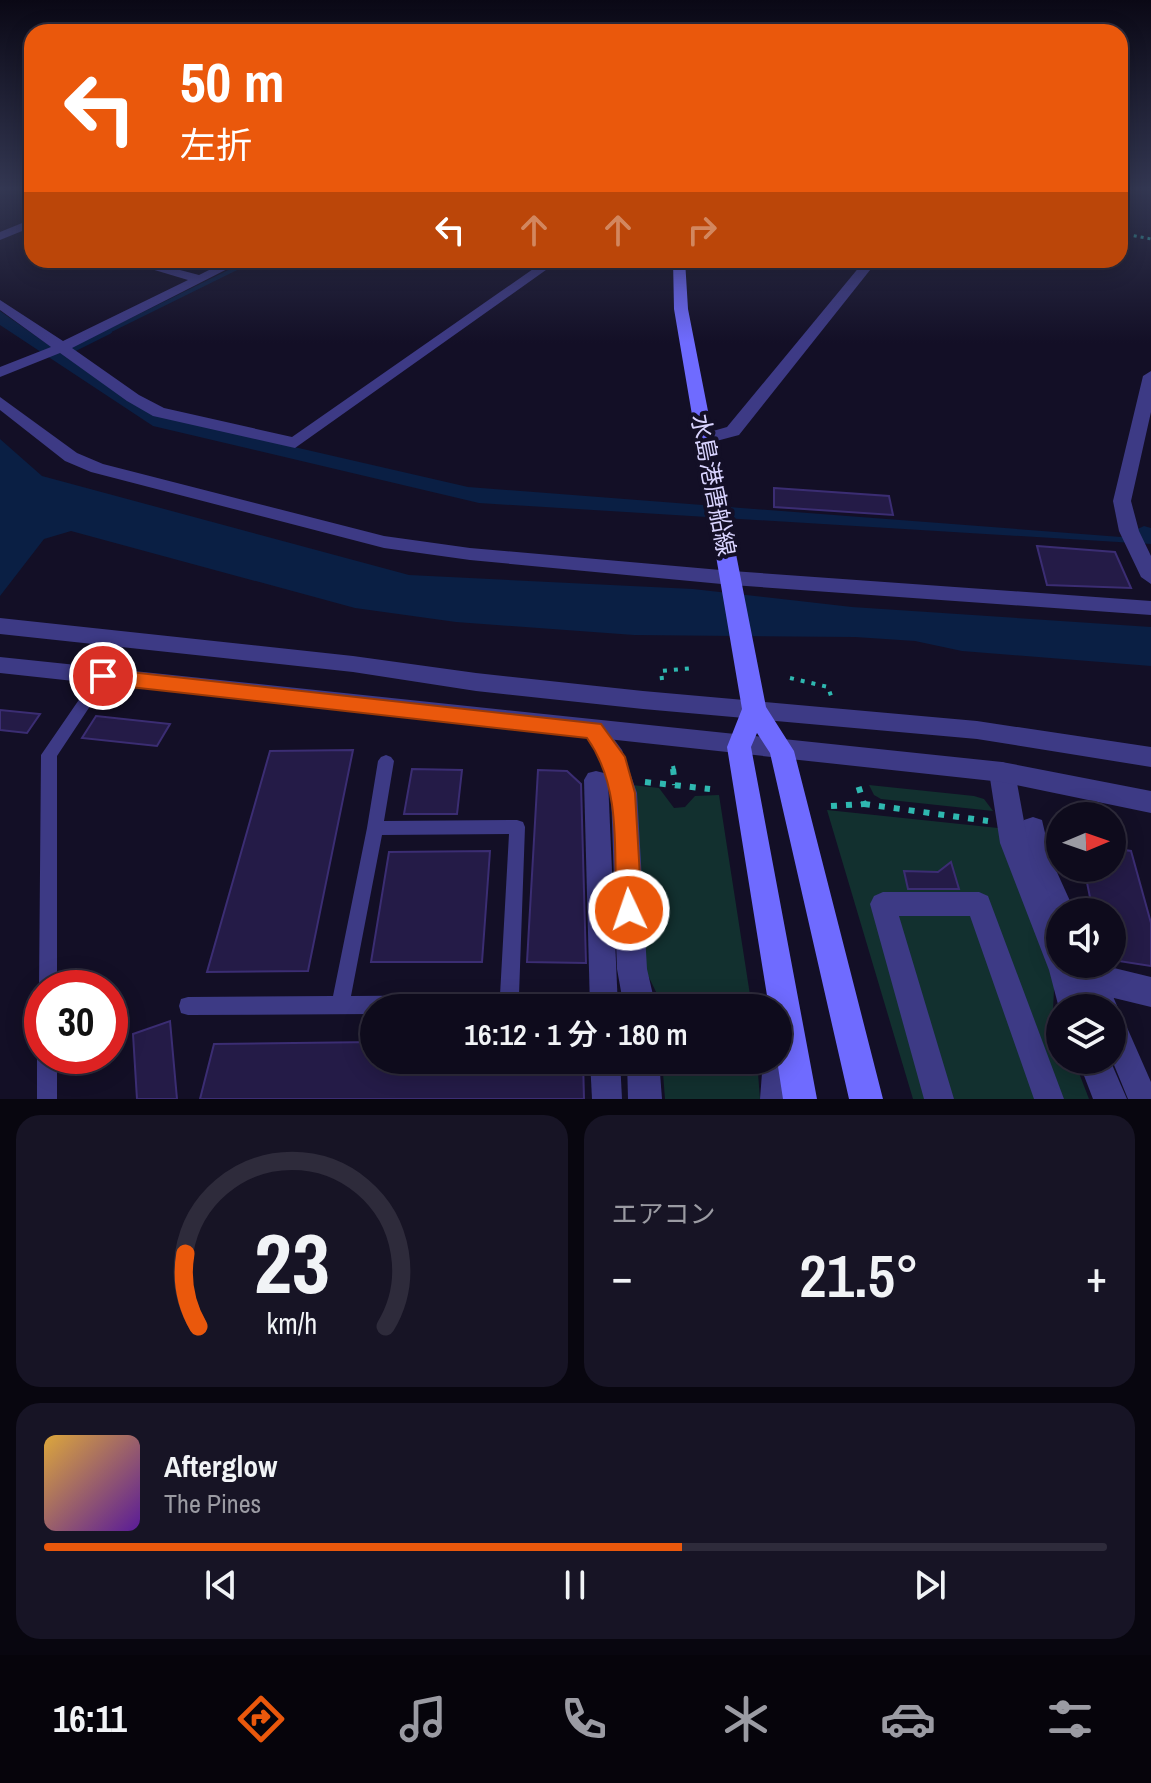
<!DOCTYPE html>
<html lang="ja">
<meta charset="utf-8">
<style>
:root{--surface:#0e0b1c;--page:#171425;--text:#f1f3f6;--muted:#9b9ba3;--line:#2e2b3b;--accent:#ea580c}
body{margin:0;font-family:"Archivo Narrow","Noto Sans JP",sans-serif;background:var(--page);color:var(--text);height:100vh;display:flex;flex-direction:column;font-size:30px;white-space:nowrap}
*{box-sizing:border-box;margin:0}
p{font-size:26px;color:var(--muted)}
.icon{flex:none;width:44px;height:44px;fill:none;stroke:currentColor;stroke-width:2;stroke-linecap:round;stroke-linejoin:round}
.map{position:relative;height:1099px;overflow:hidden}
.side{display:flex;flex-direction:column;gap:16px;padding:16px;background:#08060f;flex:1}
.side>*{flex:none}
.hud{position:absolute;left:24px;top:24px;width:1104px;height:244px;border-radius:24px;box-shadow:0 4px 20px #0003,0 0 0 2px var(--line);background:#ea580c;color:#fff;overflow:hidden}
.needle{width:52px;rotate:88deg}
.controls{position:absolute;left:1046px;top:802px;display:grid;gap:16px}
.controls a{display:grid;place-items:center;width:80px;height:80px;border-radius:50%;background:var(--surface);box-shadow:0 4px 20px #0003,0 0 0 2px var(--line);font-size:40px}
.speed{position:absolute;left:24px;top:970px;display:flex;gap:16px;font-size:40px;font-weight:700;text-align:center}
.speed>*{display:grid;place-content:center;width:104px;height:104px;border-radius:50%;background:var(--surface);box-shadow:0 4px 20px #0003,0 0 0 2px var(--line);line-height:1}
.speed .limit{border:12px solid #d22;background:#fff;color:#111}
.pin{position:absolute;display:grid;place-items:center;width:68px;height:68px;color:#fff;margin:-34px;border:4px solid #fff;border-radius:50%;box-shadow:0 2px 8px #0007}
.me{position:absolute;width:88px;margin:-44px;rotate:357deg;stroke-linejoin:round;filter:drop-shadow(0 0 6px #0008)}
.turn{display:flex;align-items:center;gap:28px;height:168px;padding:0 24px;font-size:36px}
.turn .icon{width:104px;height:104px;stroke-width:2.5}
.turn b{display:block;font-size:56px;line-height:68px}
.lanes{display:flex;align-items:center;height:76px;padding:0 24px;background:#0003;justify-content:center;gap:40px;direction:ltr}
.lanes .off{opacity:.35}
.big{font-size:60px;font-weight:600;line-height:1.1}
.side .widget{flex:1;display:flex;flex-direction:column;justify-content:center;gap:12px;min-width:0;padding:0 28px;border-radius:24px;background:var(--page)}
.side .dial{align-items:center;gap:0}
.dial svg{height:208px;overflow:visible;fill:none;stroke:var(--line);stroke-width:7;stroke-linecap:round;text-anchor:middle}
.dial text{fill:var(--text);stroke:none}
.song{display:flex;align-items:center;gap:24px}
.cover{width:96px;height:96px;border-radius:12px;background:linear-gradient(135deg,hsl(40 70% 55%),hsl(270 70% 35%))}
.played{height:8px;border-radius:4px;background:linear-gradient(90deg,var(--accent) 60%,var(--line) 60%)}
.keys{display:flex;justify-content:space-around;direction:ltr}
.heat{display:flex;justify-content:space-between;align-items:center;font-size:44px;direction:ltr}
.side .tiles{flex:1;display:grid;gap:16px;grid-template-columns:1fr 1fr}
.widget:last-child{grid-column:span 2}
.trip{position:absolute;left:360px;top:994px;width:432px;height:80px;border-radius:40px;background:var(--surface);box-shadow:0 4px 20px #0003,0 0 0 2px var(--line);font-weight:600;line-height:80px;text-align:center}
.dock{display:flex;height:128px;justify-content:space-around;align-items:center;background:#06040b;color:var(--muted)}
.dock .icon{width:56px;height:56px}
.dock .on{color:var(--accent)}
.dock b{font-size:36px;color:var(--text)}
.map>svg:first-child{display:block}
.green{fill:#12302f}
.water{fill:#0a1f44}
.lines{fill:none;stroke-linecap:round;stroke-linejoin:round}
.stream-far1{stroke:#0a1f44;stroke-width:4}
.stream{stroke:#0a1f44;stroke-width:6}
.building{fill:#241b47;stroke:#3b2d73;stroke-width:2}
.path-far2{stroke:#2fb8b0;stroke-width:3;stroke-dasharray:3 4;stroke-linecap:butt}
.path-far1{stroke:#2fb8b0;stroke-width:4;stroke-dasharray:4 7;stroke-linecap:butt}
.path{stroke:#2fb8b0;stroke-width:6;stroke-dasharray:6 9;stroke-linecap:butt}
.service{fill:#3d3a85;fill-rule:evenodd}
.pedestrian{fill:#3d3a85;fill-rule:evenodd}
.minor{fill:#3d3a85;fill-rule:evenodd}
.tertiary{fill:#3d3a85;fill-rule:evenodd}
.secondary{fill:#6f6bff;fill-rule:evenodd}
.route{fill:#ea580c;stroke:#983908;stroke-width:2}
.labels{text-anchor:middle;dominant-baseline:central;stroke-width:8;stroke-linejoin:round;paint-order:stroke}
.street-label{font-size:24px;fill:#d9d4ff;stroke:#130f26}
</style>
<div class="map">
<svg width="1151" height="1099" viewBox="0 0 1151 1099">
<rect width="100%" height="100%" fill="#130f26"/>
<g class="green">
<path d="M 632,785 L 659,788 L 674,808 L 685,807 L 695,796 L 719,795 L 752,1008 L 659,1008 L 658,996 L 641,961 Z"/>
<path d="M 869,785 L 974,796 L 984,799 L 993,811 L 881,799 L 874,795 Z"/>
<path d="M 827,810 L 998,828 L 1055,972 L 1053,1009 L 1060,1026 L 1060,1060 L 1074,1060 L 1089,1099 L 913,1099 Z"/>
<path d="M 662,1060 L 757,1060 L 760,1099 L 665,1099 Z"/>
</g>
<g class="water">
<path d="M 0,311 L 133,404 L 155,415 L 468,487 L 1121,537 L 1144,526 L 1151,528 L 1151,544 L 479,503 L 153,426 L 0,325 Z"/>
<path d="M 0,439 L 42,476 L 409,575 L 693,589 L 852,607 L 1151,627 L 1151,666 L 962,651 L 915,641 L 855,637 L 634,635 L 456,622 L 355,608 L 71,531 L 44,539 L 0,596 Z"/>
</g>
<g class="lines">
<path class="stream-far1" d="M 105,333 L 253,260"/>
<path class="stream" d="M 65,353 L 109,331"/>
</g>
<g class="building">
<path d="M 774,488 L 889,496 L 893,515 L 774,507 Z"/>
<path d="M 1037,546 L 1115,552 L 1131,588 L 1047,585 Z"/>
<path d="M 0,710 L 40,714 L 27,733 L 0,730 Z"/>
<path d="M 96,716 L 170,724 L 157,746 L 82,738 Z"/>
<path d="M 353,750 L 308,971 L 207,972 L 270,751 Z"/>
<path d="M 412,769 L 462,770 L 457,814 L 404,814 Z"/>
<path d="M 538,770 L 567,771 L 581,784 L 586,963 L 527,962 Z"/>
<path d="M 1112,848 L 1131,851 L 1151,923 L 1151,966 L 1112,960 L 1112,912 L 1093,912 L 1084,868 L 1112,868 Z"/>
<path d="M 490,851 L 482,962 L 371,962 L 389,852 Z"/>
<path d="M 951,862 L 959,889 L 908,889 L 904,871 L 938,872 Z"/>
<path d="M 170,1021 L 177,1099 L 137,1099 L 133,1034 Z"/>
<path d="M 374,1042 L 374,1060 L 583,1060 L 584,1099 L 200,1099 L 214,1044 Z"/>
</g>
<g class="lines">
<path class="path-far2" d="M 1120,233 L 1151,239"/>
<g class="path-far1">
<path d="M 790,678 L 828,687 L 831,696"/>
<path d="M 662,680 L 661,671 L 694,668"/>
<path d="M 673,766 L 674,771"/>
</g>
<g class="path">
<path d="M 673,769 L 675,785"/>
<path d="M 645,782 L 710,789"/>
<path d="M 864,804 L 988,821"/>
<path d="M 831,806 L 864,804 L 858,785"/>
</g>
<g class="service">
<path d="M 103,671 L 108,672 L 110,676 L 57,756 L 57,988 L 42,988 L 42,995 L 39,988 L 41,755 L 98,672 Z"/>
<path d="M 386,755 L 391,757 L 394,761 L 384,821 L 517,820 L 523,822 L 525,827 L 519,995 L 636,994 L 643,997 L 645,1003 L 643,1008 L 374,1008 L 374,1014 L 188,1015 L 181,1013 L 179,1006 L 181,999 L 188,997 L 333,996 L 367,828 L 378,761 L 381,757 ZM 509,834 L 500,995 L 351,996 L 382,835 Z"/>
<path d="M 42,1048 L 42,1056 L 57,1056 L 57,1099 L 37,1099 L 37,1056 Z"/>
</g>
<g class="pedestrian">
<path d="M 596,771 L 604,773 L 608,780 L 618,1008 L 590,1008 L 584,780 L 588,773 Z"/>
<path d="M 1033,817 L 1042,820 L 1051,859 L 1075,912 L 1060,912 L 1060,923 L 1053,920 C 1042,898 1013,843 1024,820 Z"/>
<path d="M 883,892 L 979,892 L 988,896 L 1064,1099 L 1034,1099 L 970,916 L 899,916 L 954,1099 L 924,1099 L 870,904 L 874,896 Z"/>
<path d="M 1071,964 L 1099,964 L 1118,1008 L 1116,1013 L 1122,1016 L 1151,1082 L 1151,1099 L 1128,1099 L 1112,1060 L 1112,1008 L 1090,1008 Z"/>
<path d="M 590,1060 L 620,1060 L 622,1099 L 592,1099 Z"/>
</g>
<g class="minor">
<path d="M 32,219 L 32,227 L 0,240 L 0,232 Z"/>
<path d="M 121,260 L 142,260 L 199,275 L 229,260 L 245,260 L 72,348 L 139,395 L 164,408 L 292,437 L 546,260 L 560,260 L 295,448 L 153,416 L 127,401 L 60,353 L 0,377 L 0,367 L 51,347 L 0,310 L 0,300 L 63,341 L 188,280 Z"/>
<path d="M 865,260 L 878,260 L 739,435 L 705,444 L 699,443 L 696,439 L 699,435 L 727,427 Z"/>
<path d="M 1151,371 L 1151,412 L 1131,501 L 1139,531 L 1151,556 L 1151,584 L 1141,577 L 1119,531 L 1113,501 L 1143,376 Z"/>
<path d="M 593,721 L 602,723 L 622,750 L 637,793 L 647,969 L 656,1008 L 624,1008 L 617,969 L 611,793 L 601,760 L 581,730 L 584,723 Z"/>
<path d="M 1002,762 L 1011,765 L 1015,772 L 1028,843 L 1060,924 L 1060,964 L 1114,968 L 1151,977 L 1151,1007 L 1114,998 L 1087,997 L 1090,1008 L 1060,1008 L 1060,1012 L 1049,970 L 1000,843 L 989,772 L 993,765 Z"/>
<path d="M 780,1027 L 791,1032 L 796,1043 L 794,1099 L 760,1099 L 763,1060 L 778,1060 Z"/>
<path d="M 627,1060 L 659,1060 L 662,1099 L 628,1099 Z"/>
<path d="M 1078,1060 L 1110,1060 L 1127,1099 L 1093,1099 Z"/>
</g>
<g class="tertiary">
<path d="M 0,397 L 77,453 L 103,464 L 384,536 L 470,548 L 732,571 L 1151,601 L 1151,615 L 732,585 L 470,560 L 384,548 L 91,472 L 65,461 L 0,410 Z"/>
<path d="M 0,618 L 353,656 L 476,673 L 643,691 L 977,721 L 1151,747 L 1151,767 L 977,739 L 643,709 L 476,691 L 353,672 L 0,634 Z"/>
<path d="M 0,657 L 1002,762 L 1151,791 L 1151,813 L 1002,782 L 0,673 Z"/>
</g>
<path class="secondary" d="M 673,260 L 685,260 L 688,309 L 766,707 L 794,751 L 883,1099 L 849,1099 L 770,753 L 757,733 L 751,747 L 817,1099 L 783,1099 L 777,1060 L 778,1008 L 769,1008 L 727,747 L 742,709 L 674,309 Z"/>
</g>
<linearGradient id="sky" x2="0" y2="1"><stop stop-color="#0a0815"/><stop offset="0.55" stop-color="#333752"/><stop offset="1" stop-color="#333752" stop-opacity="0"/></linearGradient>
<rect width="1151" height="343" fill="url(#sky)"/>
<path class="route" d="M 103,669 L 601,724 L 625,757 L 635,793 L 642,910 L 638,919 L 629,922 L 620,919 L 616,910 C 614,852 622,787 587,738 L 103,684 L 92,676 Z"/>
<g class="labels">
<g class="street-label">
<text transform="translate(714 485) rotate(79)">水島港唐船線</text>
</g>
</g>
</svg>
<div class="controls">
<a><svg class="needle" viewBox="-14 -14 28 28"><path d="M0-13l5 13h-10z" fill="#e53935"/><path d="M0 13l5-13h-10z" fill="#9b9ba3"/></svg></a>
<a><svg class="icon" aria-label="sound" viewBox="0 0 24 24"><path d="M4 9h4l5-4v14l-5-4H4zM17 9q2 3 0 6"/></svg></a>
<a><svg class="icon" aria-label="layers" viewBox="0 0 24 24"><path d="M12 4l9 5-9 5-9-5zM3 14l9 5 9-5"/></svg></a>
</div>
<div class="speed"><div class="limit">30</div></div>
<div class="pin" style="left:103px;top:676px;background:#d93025"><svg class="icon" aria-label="arrive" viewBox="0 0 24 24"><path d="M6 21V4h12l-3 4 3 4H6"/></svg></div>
<svg class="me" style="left:629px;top:910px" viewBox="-20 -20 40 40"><circle r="17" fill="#ea580c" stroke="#fff" stroke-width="3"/><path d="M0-11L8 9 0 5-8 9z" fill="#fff"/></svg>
<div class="trip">16:12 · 1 分 · 180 m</div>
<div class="hud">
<div class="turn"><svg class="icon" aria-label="left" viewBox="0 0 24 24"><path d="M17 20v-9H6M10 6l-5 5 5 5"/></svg><div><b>50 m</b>左折</div></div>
<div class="lanes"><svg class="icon" aria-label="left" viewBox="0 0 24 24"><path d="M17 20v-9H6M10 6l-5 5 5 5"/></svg><svg class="icon off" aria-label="ahead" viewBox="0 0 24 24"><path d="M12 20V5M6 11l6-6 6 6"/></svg><svg class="icon off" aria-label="ahead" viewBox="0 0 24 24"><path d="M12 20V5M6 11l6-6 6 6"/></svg><svg class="icon off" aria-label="right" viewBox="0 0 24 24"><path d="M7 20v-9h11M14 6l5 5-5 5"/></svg></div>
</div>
</div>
<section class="side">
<div class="tiles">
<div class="widget dial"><svg viewBox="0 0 100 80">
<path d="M14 69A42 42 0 1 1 86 69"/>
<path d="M14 69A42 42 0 0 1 9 41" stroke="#ea580c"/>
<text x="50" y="56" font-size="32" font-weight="700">23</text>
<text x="50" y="72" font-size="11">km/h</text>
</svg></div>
<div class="widget"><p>エアコン</p>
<div class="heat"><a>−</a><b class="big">21.5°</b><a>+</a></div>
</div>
<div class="widget">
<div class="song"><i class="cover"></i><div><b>Afterglow</b><p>The Pines</p></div></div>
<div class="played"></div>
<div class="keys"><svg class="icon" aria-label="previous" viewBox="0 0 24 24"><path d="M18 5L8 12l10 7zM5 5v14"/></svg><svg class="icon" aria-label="pause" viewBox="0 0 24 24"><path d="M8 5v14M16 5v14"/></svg><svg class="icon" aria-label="next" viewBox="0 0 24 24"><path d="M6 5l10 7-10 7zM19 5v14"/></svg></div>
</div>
</div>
</section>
<nav class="dock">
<b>16:11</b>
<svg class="icon on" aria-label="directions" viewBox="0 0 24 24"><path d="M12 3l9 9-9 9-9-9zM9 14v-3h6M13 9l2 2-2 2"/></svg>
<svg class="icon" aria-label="music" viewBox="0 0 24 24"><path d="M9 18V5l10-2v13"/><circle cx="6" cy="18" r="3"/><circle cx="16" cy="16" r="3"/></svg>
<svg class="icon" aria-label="phone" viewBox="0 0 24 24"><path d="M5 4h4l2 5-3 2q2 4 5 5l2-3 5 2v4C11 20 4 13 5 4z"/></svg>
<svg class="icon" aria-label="climate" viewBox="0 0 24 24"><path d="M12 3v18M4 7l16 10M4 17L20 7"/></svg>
<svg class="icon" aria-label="car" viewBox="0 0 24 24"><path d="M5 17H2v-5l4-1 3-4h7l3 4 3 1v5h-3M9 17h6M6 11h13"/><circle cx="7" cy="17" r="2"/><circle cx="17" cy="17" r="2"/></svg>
<svg class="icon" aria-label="filters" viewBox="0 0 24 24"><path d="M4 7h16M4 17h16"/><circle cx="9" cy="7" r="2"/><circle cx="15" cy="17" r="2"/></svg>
</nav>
